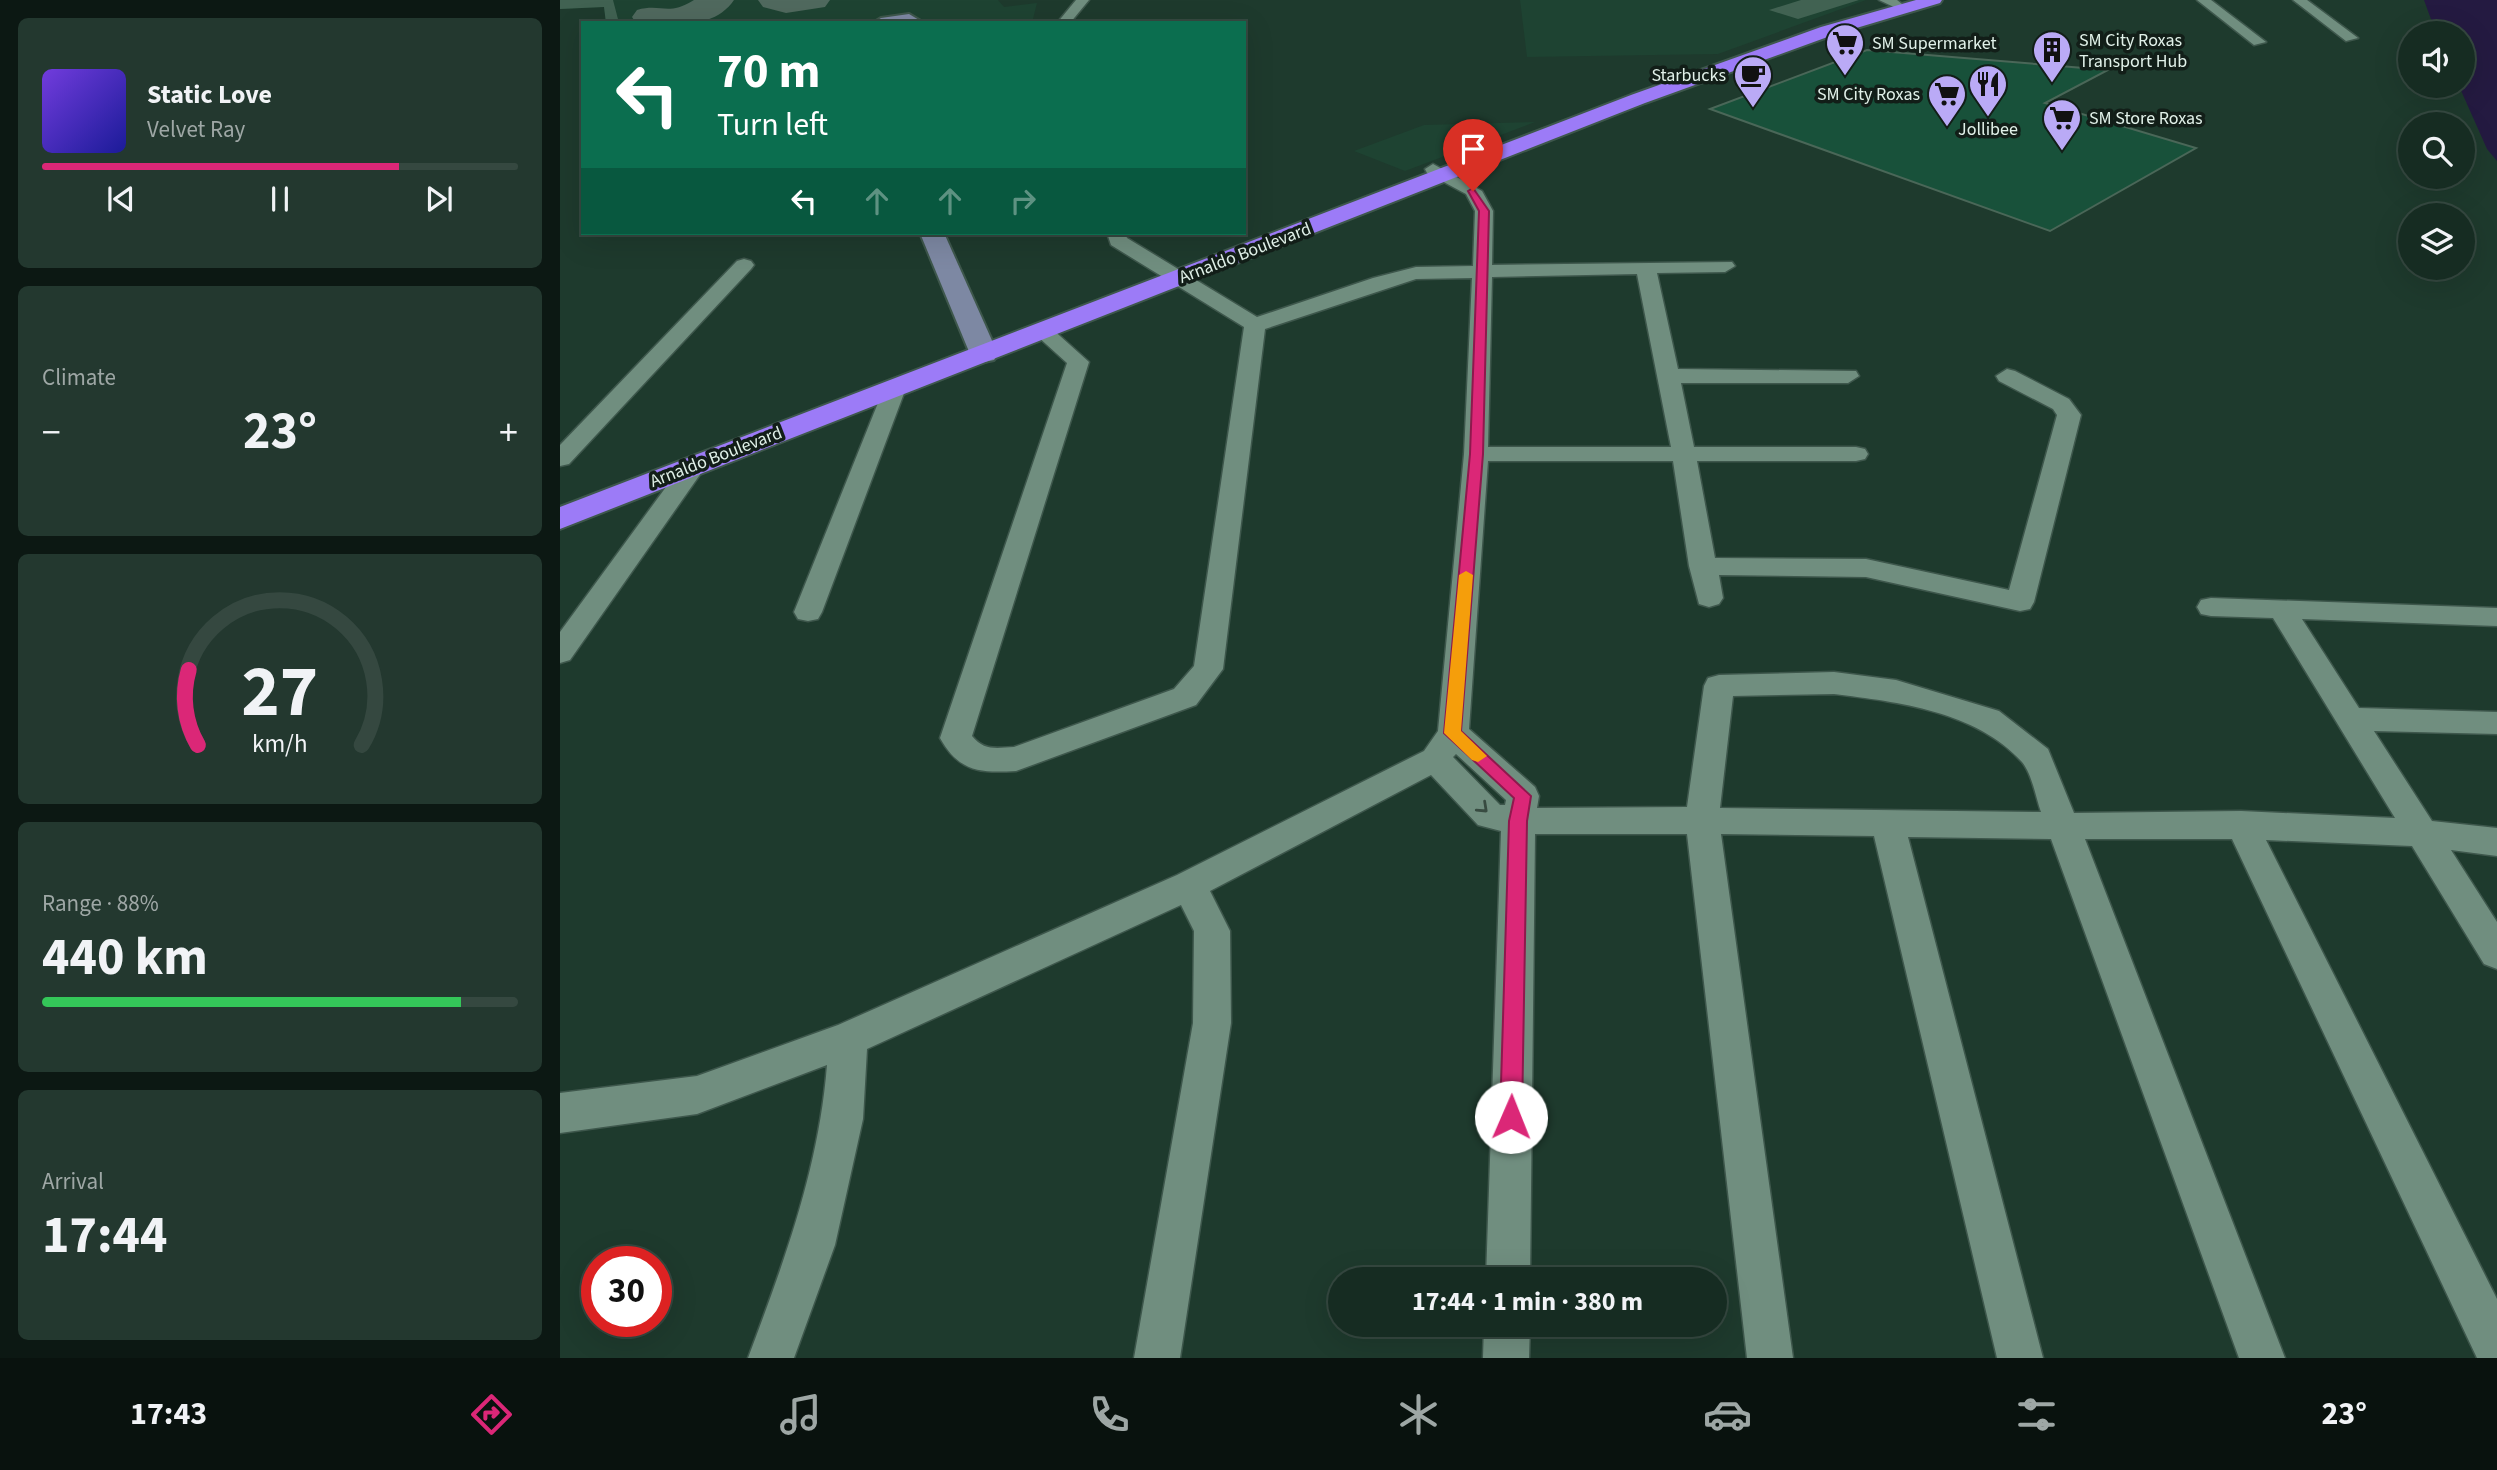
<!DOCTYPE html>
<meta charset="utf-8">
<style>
:root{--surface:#162c22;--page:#23382f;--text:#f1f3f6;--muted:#9ea7a5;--line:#354840;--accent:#db2777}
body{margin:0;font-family:"Source Sans 3",sans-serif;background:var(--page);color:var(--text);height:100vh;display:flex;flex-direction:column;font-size:26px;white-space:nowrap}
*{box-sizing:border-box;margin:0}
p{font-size:23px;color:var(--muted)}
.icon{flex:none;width:38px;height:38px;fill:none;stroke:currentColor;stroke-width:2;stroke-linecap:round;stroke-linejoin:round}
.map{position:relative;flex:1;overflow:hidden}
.sheet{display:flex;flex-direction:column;gap:18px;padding:18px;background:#0c1813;width:560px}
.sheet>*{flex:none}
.banner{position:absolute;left:21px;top:21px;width:665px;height:214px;border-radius:0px;box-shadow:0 7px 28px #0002,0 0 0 2px var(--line);background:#0b6e4f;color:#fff;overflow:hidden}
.fabs{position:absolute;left:1838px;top:21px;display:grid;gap:14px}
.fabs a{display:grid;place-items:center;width:77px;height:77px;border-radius:50%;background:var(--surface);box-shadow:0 7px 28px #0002,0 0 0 2px var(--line);font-size:35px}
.speed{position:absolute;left:21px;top:1246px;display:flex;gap:14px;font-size:35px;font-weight:700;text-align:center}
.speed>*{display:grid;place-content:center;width:91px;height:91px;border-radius:50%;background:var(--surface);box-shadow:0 7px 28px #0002,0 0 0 2px var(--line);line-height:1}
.speed .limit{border:10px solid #d22;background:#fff;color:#111}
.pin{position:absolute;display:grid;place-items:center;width:60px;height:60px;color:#fff;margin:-72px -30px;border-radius:50% 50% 50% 0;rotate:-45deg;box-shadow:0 0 7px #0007}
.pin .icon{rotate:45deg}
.me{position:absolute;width:77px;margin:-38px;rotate:1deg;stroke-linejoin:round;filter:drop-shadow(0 0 5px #0008)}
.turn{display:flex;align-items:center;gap:24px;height:147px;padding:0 21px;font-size:32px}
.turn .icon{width:91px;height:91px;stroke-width:2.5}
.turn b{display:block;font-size:49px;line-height:60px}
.lanes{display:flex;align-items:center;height:66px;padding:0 21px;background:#0003;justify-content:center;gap:35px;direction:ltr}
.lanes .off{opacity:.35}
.big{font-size:52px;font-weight:700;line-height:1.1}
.sheet .widget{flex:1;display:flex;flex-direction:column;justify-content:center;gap:10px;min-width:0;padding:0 24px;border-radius:10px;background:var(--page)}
.sheet .dial{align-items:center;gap:0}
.dial svg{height:182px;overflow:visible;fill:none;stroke:var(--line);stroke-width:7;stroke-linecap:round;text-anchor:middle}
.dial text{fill:var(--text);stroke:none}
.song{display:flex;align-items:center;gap:21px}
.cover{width:84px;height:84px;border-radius:10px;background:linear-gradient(135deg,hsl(260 70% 55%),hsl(240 70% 35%))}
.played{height:7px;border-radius:4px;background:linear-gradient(90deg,var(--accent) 75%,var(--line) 75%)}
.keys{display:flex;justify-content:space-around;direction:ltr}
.heat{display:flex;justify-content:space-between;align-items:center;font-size:38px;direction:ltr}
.charge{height:10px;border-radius:5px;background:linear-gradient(90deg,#34c759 88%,var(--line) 0)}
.trip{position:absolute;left:768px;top:1267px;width:399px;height:70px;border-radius:35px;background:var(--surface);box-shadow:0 7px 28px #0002,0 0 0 2px var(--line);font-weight:700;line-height:70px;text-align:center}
.menu{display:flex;height:112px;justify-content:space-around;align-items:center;background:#09120e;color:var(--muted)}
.menu .icon{width:49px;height:49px}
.menu .selected{color:var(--accent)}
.menu b{font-size:32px;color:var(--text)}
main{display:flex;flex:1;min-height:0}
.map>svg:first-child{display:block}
.built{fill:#1e4332}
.green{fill:#416252}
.water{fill:#241a41}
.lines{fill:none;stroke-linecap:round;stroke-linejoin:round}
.taxiway{fill:#50695e;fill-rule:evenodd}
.building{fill:#18513a;stroke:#4a6758;stroke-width:2}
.street-casing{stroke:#3e574c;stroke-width:3}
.secondary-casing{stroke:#3e574c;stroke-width:4}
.highway-casing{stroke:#3e574c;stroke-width:4}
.street{fill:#708e7f;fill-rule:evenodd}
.secondary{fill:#7d88a3;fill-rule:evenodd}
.highway{fill:#9c7bf7;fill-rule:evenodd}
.oneway{stroke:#384b41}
.route{fill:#db2777;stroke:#8e194d;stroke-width:2}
.slow{fill:#f59e0b}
.labels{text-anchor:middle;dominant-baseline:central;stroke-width:7;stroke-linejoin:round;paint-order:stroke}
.far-poi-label{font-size:18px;fill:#e1f1e9;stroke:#121e18;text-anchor:start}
.far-street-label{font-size:18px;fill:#e1f1e9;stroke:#121e18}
</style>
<main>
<section class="sheet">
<div class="widget">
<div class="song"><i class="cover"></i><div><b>Static Love</b><p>Velvet Ray</p></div></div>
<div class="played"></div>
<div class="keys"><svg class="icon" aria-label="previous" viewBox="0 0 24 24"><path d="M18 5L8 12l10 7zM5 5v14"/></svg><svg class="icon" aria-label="pause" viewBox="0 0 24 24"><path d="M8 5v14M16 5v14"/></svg><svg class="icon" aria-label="next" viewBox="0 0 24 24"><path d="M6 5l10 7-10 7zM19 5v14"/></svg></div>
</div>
<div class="widget"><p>Climate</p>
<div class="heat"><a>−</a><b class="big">23°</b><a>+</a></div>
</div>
<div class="widget dial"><svg viewBox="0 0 100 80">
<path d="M14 69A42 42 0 1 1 86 69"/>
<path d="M14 69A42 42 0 0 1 10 36" stroke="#db2777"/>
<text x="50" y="56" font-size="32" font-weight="700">27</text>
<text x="50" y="72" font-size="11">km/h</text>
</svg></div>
<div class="widget"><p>Range · 88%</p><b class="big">440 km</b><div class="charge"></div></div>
<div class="widget"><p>Arrival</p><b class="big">17:44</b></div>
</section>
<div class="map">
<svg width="1937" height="1358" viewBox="0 0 1937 1358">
<rect width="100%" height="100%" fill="#1e3a2d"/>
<g class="built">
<path d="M 0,0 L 438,0 L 444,7 L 477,3 L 472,23 L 46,23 L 44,7 L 0,9 Z"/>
<path d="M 960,0 L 1306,0 L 1158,54 L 967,57 Z"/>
<path d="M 975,122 L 845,171 L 794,151 L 864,125 Z"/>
</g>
<g class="green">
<path d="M 0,0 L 53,0 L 59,23 L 46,23 L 44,7 L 0,9 Z"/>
<path d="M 1241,0 L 1299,0 L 1238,19 L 1209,10 Z"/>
</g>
<path class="water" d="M 1864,0 L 1937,0 L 1937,161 L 1927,149 L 1899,86 L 1902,86 L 1902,33 L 1876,33 Z"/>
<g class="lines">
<g class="taxiway">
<path d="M 134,0 L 174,0 C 152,32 109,23 76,23 L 72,17 L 77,10 C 103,3 106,17 134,0 Z"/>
<path d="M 198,0 L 270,0 L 265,7 L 226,13 L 203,7 Z"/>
</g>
</g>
<path class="building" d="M 1307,50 L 1548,70 L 1485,103 L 1636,148 L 1490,231 L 1150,109 Z"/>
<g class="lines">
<defs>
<g id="street">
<path d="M 516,0 L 529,0 L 510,23 L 497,23 Z"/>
<path d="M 1319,0 L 1337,0 L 1342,4 L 1336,8 Z"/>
<path d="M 1637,0 L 1651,0 L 1706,42 L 1694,45 Z"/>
<path d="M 1733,0 L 1747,0 L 1798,38 L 1786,41 Z"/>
<path d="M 873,164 L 922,191 L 933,211 L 932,265 L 1172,262 L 1175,266 L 1165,272 L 1097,273 L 1118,369 L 1296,371 L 1299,376 L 1288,383 L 1121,383 L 1134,447 L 1296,447 L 1305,449 L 1308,454 L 1305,459 L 1296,461 L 1137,461 L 1155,558 L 1306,559 L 1449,590 L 1497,415 L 1493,409 L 1439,381 L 1436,376 L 1447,369 L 1455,371 L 1509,399 L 1521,415 L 1474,602 L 1470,609 L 1460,611 L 1306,577 L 1159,575 L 1163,598 L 1159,604 L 1149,607 L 1139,604 L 1129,566 L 1113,461 L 928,461 L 909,729 L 975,787 L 979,796 L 977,808 L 1127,807 L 1144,686 L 1148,678 L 1159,675 L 1274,672 L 1336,680 L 1439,711 L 1488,749 L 1514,813 L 1681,811 L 1835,818 L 1713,618 L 1651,616 L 1641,614 L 1637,607 L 1641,600 L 1651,598 L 1937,608 L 1937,626 L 1742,619 L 1799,708 L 1937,712 L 1937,734 L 1814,731 L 1872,821 L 1937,828 L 1937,856 L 1891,850 L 1937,922 L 1937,969 L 1924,964 L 1852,846 L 1706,840 L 1937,1299 L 1937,1358 L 1917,1358 L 1672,839 L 1525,839 L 1725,1358 L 1679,1358 L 1491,839 L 1348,837 L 1483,1358 L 1437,1358 L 1314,836 L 1161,834 L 1233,1358 L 1187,1358 L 1127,834 L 975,834 L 970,1279 L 926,1279 L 941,831 L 918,825 L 871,775 L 650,891 L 670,931 L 671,1023 L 620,1358 L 574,1358 L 633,1023 L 634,931 L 621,905 L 307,1049 L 303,1119 L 275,1245 L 234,1358 L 188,1358 C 224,1262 259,1168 267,1065 L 137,1114 L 0,1133 L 0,1093 L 137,1076 L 278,1025 L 617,875 L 864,751 L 878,731 L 904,454 L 912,278 L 856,279 L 705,329 L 663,669 L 636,705 L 456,771 C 420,773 399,772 380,738 L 507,363 L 476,335 L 472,331 L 476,327 L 490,327 L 529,362 L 412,736 C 424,751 436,748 454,747 L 614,689 L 634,666 L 684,327 L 551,245 L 547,233 L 565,233 L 567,238 L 697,317 L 813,278 L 856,267 L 913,266 L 915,211 L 906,194 L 867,173 L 865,169 ZM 1077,274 L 1111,447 L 928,447 L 932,277 ZM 1274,694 C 1338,702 1416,711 1462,762 C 1472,774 1476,798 1481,812 L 1160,808 L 1173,696 ZM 896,754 L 946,800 L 945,805 L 940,805 L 893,757 Z"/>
<path d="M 184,259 L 191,261 L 194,265 L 191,269 L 9,464 L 0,466 L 0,445 L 177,261 Z"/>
<path d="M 335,381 L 346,388 L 262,612 L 258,619 L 248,621 L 238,619 L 234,612 L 324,388 Z"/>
<path d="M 134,459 L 143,461 L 146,466 L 10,660 L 0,663 L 0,632 L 125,461 Z"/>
<path d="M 924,1325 L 970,1325 L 969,1358 L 923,1358 Z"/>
</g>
<g id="secondary">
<path d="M 349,14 L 364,23 L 313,23 L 321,18 Z"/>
<path d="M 360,233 L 384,233 L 438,354 L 434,360 L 424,362 L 414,360 L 410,354 Z"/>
</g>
<path id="highway" d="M 1356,0 L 1382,0 L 1380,3 L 1273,35 L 1085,103 L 0,529 L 0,507 L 1071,95 L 1261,27 Z"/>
</defs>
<use href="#street" class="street-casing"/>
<use href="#secondary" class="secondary-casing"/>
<use href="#highway" class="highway-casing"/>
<use href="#street" class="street"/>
<use href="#secondary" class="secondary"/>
<use href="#highway" class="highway"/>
</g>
<defs><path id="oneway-chevron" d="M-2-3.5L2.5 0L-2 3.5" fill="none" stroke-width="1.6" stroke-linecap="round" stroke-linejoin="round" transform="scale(1.75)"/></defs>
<use class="oneway" href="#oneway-chevron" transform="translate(923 808) rotate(43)"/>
<path class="route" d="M 913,188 L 929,211 L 923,454 L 901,731 L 971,796 L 967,821 L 962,1117 L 959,1125 L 951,1128 L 944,1125 L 940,1117 L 949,821 L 954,798 L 884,733 L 910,454 L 919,211 L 908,191 Z"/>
<path class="slow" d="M 906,571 L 913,575 L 901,731 L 927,756 L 918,762 L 912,760 L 884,733 L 899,575 Z"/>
<defs>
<symbol id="supermarket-pin" viewBox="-11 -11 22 30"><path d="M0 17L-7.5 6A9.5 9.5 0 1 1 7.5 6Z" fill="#baaaf6" stroke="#121e18"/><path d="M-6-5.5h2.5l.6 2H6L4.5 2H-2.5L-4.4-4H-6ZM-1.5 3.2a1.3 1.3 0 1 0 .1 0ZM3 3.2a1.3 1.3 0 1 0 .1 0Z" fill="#111"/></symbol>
<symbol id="building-pin" viewBox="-11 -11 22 30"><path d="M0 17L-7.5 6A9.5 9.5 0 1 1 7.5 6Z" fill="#baaaf6" stroke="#121e18"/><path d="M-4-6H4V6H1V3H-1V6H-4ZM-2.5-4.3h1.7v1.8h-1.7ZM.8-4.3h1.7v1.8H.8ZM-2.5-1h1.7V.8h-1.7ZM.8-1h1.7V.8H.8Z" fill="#111"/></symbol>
<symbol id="cafe-pin" viewBox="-11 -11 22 30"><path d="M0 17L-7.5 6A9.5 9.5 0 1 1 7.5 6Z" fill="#baaaf6" stroke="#121e18"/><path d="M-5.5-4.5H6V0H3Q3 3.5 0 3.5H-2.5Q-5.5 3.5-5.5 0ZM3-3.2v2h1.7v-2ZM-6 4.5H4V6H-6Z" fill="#111"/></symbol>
<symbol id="restaurant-pin" viewBox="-11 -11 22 30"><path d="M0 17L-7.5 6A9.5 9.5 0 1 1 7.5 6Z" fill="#baaaf6" stroke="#121e18"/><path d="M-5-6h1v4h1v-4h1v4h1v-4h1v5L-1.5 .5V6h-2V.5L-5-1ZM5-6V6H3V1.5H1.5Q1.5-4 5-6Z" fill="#111"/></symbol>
</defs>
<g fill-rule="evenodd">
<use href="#supermarket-pin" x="1263" y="21" width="44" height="60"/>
<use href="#building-pin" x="1470" y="28" width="44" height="60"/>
<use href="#cafe-pin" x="1171" y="53" width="44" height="60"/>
<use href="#restaurant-pin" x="1406" y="62" width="44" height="60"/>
<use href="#supermarket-pin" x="1365" y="72" width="44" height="60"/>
<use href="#supermarket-pin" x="1480" y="96" width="44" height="60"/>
</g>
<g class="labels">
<g class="far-poi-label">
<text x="1519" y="40">SM City Roxas<tspan x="1519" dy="21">Transport Hub</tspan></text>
<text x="1312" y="43">SM Supermarket</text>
<text x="1166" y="75" text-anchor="end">Starbucks</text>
<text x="1360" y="94" text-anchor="end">SM City Roxas</text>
<text x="1529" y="118">SM Store Roxas</text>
<text x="1428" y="129" text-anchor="middle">Jollibee</text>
</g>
<g class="far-street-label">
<text transform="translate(685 253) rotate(-21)">Arnaldo Boulevard</text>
<text transform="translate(156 457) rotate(-21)">Arnaldo Boulevard</text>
</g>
</g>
</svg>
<div class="fabs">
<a><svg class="icon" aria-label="sound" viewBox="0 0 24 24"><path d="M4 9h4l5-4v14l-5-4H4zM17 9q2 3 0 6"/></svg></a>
<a><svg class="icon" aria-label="search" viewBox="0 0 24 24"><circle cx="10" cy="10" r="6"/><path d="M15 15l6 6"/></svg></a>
<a><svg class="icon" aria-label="layers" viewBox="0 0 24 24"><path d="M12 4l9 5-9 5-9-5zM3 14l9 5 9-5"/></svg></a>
</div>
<div class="speed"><div class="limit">30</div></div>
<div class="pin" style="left:913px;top:191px;background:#d93025"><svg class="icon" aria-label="arrive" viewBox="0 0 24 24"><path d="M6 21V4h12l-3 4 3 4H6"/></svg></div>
<svg class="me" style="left:951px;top:1117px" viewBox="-20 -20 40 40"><circle r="19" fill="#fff"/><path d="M0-13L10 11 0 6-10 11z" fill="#db2777"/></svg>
<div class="trip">17:44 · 1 min · 380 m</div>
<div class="banner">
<div class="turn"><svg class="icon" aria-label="left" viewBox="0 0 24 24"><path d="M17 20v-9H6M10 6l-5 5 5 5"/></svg><div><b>70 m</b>Turn left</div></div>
<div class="lanes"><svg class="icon" aria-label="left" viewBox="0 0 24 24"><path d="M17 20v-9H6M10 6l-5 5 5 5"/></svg><svg class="icon off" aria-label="ahead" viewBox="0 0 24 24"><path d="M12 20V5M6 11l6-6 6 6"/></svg><svg class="icon off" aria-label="ahead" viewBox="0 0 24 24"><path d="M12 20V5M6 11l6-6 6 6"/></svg><svg class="icon off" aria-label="right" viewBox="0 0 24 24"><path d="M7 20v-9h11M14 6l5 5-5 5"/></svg></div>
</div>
</div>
</main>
<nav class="menu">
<b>17:43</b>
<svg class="icon selected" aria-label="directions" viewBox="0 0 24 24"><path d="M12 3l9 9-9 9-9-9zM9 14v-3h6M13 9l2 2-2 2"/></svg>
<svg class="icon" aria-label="music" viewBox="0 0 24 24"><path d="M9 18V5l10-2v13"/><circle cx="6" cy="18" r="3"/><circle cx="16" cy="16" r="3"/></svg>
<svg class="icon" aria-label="phone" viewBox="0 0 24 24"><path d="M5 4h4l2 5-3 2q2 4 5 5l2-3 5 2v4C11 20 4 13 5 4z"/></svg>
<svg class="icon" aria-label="climate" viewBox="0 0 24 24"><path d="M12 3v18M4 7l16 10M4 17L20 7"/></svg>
<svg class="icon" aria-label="car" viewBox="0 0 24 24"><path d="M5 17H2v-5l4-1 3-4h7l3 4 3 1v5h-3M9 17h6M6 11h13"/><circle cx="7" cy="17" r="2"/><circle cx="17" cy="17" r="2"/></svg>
<svg class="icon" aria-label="filters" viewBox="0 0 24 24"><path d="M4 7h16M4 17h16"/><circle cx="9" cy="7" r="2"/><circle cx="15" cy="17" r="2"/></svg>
<b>23°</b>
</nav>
